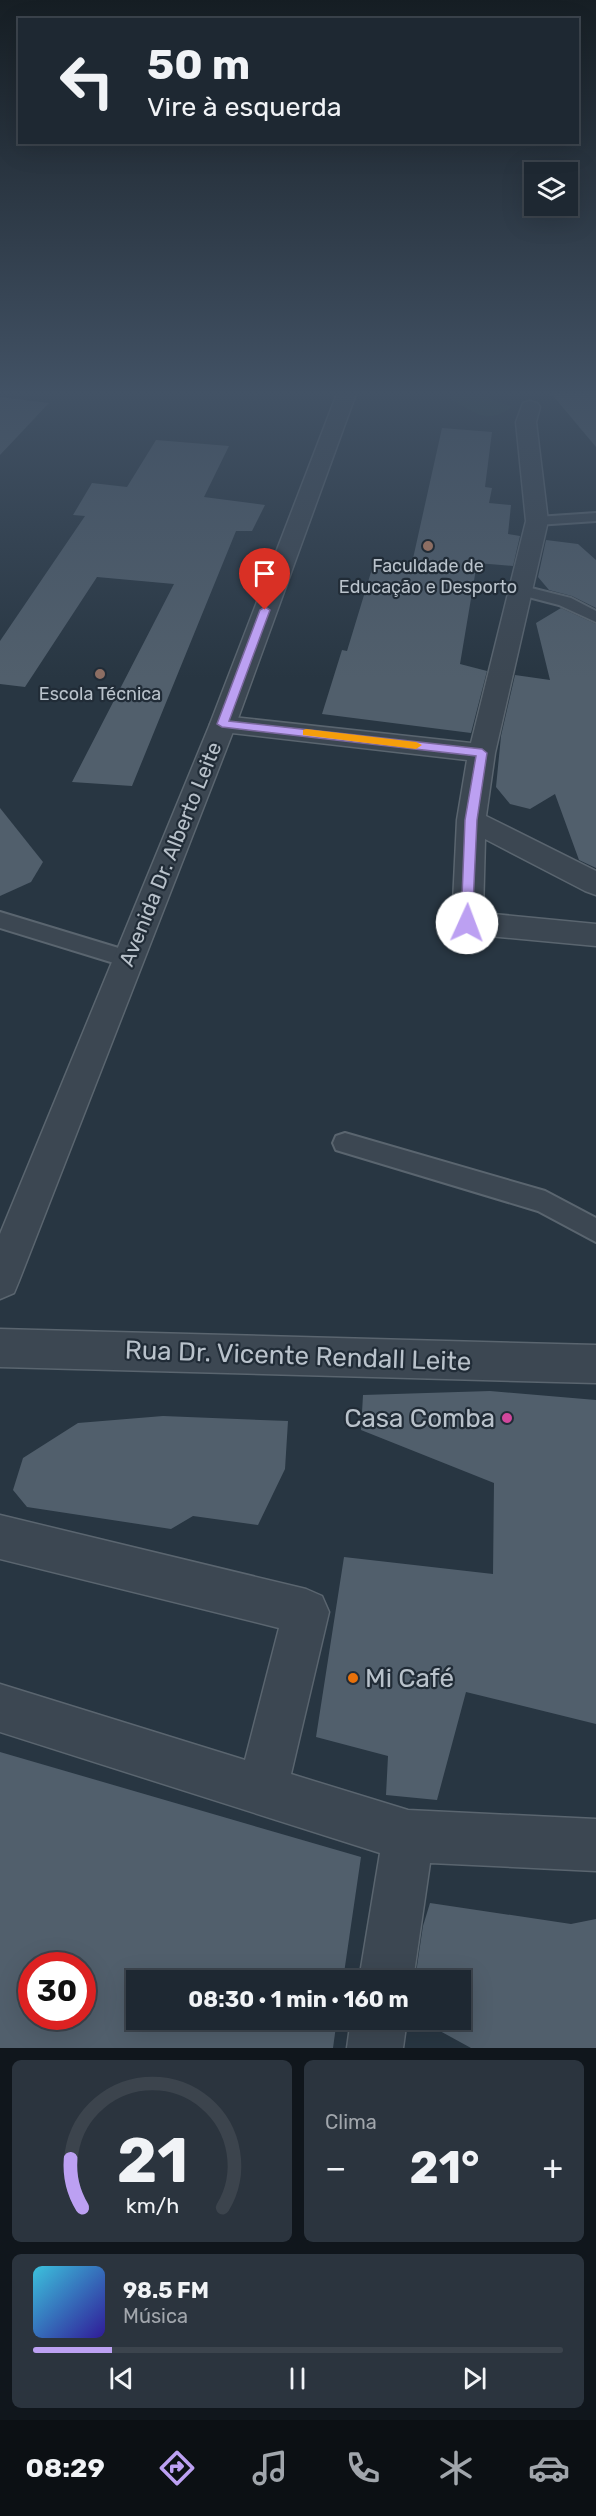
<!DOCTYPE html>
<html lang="pt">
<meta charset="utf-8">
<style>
:root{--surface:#1e2832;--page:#2b343e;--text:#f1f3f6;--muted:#a1a6ac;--line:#3c444d;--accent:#bca0f2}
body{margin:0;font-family:Rubik,sans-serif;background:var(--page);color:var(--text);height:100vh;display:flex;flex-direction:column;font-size:22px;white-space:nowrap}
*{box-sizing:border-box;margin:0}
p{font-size:20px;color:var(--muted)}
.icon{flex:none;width:33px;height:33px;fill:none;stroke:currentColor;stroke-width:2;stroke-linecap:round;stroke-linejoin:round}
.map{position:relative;height:2048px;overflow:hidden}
.panel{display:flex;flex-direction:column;gap:12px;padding:12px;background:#10161c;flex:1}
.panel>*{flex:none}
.top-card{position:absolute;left:18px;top:18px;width:561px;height:126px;border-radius:0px;box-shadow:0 6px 24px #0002,0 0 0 2px var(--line);background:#1e2832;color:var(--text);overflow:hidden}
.tools{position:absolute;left:524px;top:162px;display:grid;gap:12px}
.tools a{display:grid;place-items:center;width:54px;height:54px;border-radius:0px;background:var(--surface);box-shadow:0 6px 24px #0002,0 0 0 2px var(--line);font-size:30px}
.speed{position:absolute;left:18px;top:1952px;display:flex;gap:12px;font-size:30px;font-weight:700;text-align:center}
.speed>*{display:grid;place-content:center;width:78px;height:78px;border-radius:50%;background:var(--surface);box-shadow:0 6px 24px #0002,0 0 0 2px var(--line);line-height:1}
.speed .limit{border:9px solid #d22;background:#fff;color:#111}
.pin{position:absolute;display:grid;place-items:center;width:51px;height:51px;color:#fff;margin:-62px -26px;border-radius:50% 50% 50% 0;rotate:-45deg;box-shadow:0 0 6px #0007}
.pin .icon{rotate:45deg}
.me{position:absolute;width:66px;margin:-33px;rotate:2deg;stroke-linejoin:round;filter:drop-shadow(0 0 4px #0008)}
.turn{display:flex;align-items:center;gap:21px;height:126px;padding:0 30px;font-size:27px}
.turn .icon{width:78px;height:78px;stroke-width:2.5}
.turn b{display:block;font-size:42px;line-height:51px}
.big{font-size:45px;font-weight:700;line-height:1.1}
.panel .card{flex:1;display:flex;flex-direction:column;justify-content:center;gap:9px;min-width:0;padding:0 21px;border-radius:9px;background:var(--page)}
.panel .dial{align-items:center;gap:0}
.dial svg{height:156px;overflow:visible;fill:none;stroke:var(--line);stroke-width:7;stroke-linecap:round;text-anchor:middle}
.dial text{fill:var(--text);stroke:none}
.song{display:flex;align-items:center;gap:18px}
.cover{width:72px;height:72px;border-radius:9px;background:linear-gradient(135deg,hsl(190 70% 55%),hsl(250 70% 35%))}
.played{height:6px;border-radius:3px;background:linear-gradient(90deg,var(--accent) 15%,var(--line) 15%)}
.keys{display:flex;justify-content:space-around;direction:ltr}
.heat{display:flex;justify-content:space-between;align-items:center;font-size:33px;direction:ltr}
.panel .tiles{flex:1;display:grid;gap:12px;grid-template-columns:1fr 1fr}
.card:last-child{grid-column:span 2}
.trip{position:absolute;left:126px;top:1970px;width:345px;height:60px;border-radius:0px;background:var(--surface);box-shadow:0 6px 24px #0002,0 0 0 2px var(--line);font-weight:700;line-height:60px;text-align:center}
.dock{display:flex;height:96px;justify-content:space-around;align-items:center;background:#0c1014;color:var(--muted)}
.dock .icon{width:42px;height:42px}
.dock .current{color:var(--accent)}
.dock b{font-size:27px;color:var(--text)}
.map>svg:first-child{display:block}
.green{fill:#2b4444}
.building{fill:#515f6c;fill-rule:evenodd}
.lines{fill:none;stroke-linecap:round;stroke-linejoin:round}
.service-casing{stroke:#5a656f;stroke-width:4}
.minor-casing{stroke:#5a656f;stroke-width:3}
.tertiary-casing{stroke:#5a656f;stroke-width:3}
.service{fill:#3c4752;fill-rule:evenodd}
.minor{fill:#3c4752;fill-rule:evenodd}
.tertiary{fill:#3c4752;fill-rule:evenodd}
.route{fill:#bca0f2;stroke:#7a689d;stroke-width:1.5}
.slow{fill:#f59e0b}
.education-dot{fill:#8d6e63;stroke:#212c37;stroke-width:2}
.hotel-dot{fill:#d1479c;stroke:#212c37;stroke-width:2}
.food-dot{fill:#e8710a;stroke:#212c37;stroke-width:2}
.labels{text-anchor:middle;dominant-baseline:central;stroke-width:4.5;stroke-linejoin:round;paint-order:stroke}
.far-poi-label{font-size:18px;fill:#b9c2cb;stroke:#212c37}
.street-label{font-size:21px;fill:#b9c2cb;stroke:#212c37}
.near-street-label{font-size:26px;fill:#b9c2cb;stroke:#212c37}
.near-poi-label{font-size:26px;fill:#b9c2cb;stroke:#212c37;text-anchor:end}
</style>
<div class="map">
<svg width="596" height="2048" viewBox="0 0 596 2048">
<rect width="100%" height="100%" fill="#283642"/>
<path class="green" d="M 444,391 L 478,391 L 481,395 L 512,407 C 492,421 483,418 462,406 C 455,402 448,399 444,391 Z"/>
<g class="building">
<path d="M 549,391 L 596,391 L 596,447 Z"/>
<path d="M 0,397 L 49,403 L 0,455 Z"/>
<path d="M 442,428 L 492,432 L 485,487 L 492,488 L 489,503 L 511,505 L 508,534 L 520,536 L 513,566 L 477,563 L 460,664 L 487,671 L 471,733 L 322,714 L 342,650 L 347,651 L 375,559 L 412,563 Z"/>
<path d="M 156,440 L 229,446 L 204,497 L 265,505 L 252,531 L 236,531 L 132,786 L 72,782 L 174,584 L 97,577 L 25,687 L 0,684 L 0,641 L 85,516 L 73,515 L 92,483 L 127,487 Z"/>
<path d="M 546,540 L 578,544 L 596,560 L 596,608 L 572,596 L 549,590 L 538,577 Z"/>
<path d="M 561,608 L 596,624 L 596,868 L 579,860 L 555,794 L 530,809 L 510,804 L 496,787 L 501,736 L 515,675 L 550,680 L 536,623 Z"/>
<path d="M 0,808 L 43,862 L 31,882 L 0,896 Z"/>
<path d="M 490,1391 L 596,1400 L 596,1724 L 466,1692 L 437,1800 L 386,1795 L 388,1756 L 316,1737 L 344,1557 L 493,1574 L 494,1483 L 361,1430 L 363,1395 Z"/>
<path d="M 163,1416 L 288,1421 L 285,1469 L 258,1525 L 193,1516 L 171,1529 L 27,1507 L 13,1490 L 23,1458 L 78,1423 Z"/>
<path d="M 0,1752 L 361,1857 L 343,1980 L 136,1980 L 136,2019 L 337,2019 L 333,2048 L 0,2048 ZM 32,1965 L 82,1965 L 82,2016 L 32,2016 Z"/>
<path d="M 430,1903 L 571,1924 L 596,1919 L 596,2048 L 471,2048 L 418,2019 L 460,2019 L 460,1980 L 415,1980 L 423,1926 Z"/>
</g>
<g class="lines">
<defs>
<g id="service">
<path d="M 596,513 L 596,521 L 537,525 L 530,521 L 537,517 Z"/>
<path d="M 519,585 L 571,598 L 596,611 L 596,622 L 559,605 L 513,593 L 511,590 L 513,587 Z"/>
<path d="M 0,912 L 135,953 L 138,959 L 135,965 L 127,967 L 0,928 Z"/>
<path d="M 345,1133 L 545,1191 L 596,1218 L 596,1242 L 538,1211 L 336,1150 L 333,1143 L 336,1136 Z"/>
</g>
<g id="minor">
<path d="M 530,401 L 537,403 L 540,407 L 536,422 L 548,521 L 495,753 L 486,816 L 596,871 L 596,895 L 585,891 L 485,839 L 483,913 L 596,924 L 596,946 L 467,934 L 456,931 L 452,923 L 457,820 L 467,760 L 223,732 L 214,730 L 210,724 L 214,718 L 223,716 L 471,743 L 526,521 L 516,422 L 523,403 Z"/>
<path d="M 0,1329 L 596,1345 L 596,1383 L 0,1367 Z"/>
<path d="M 0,1515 L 306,1589 L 322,1596 L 329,1612 L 291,1774 L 408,1810 L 596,1819 L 596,1871 L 430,1863 L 413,1980 L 359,1980 L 380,1853 L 0,1732 L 0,1684 L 245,1760 L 279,1628 L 0,1559 Z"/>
<path d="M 351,2019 L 407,2019 L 403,2048 L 347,2048 Z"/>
</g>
<path id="tertiary" d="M 338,391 L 357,391 L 236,724 L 19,1281 L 14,1293 L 0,1299 L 0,1234 L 210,724 Z"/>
</defs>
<use href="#service" class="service-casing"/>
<use href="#minor" class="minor-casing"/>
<use href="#tertiary" class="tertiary-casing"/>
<use href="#service" class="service"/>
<use href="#minor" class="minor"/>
<use href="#tertiary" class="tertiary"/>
</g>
<linearGradient id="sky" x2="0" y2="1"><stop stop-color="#161e24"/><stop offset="0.58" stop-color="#425265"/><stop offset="1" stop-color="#425265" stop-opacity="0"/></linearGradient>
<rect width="596" height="678" fill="url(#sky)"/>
<path class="route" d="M 265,607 L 270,610 L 229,721 L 482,749 L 487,753 L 477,820 L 472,926 L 463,926 L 461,923 L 465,820 L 476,756 L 222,727 L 217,724 L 260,610 Z"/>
<path class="slow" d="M 306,729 L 416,742 L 422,745 L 416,749 L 303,735 L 303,730 Z"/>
<g class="education-dot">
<circle cx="428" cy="546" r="6"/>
<circle cx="100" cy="674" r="6"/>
</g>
<circle class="hotel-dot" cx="507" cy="1418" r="6"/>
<circle class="food-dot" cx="353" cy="1678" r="6"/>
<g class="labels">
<g class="far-poi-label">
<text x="428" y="566">Faculdade de<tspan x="428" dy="21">Educação e Desporto</tspan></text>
<text x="100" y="694">Escola Técnica</text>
</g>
<g class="street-label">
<text transform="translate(170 854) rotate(-68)">Avenida Dr. Alberto Leite</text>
</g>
<g class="near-street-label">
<text transform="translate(298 1356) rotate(2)">Rua Dr. Vicente Rendall Leite</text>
</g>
<g class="near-poi-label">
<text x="495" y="1418">Casa Comba</text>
<text x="365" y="1678" text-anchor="start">Mi Café</text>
</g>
</g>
</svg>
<div class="tools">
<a><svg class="icon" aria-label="layers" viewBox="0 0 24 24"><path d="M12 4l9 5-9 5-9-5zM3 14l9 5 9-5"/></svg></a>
</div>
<div class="speed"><div class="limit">30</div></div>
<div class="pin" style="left:265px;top:610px;background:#d93025"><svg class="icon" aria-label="arrive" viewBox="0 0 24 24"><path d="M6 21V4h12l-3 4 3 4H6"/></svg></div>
<svg class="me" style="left:467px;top:923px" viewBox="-20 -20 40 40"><circle r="19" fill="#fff"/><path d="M0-13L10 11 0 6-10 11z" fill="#bca0f2"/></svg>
<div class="trip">08:30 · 1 min · 160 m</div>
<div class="top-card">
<div class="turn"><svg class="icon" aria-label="left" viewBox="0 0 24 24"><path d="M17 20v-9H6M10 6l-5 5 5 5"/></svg><div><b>50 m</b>Vire à esquerda</div></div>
</div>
</div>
<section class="panel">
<div class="tiles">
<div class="card dial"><svg viewBox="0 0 100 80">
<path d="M14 69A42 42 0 1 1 86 69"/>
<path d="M14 69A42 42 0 0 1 8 44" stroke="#bca0f2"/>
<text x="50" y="56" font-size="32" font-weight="700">21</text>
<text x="50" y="72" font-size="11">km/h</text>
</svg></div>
<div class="card"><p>Clima</p>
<div class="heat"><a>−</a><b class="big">21°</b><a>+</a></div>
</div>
<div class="card">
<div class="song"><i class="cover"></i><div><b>98.5 FM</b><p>Música</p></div></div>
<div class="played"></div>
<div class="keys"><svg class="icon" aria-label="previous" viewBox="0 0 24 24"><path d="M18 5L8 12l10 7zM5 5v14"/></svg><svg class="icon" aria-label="pause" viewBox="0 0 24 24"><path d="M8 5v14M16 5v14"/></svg><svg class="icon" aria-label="next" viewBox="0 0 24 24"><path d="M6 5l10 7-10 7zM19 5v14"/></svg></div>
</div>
</div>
</section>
<nav class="dock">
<b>08:29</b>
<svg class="icon current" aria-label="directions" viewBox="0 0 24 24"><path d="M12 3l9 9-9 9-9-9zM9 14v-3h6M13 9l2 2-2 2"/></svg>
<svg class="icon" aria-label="music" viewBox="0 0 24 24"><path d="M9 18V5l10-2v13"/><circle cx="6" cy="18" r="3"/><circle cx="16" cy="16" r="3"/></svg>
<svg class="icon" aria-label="phone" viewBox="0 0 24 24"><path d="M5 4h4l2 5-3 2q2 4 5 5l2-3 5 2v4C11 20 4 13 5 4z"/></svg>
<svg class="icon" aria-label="climate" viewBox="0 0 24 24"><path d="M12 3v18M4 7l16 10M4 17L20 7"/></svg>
<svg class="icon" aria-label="car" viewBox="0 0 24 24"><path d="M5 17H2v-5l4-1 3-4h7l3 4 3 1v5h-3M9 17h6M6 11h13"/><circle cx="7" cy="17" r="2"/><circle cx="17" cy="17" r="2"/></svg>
</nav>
